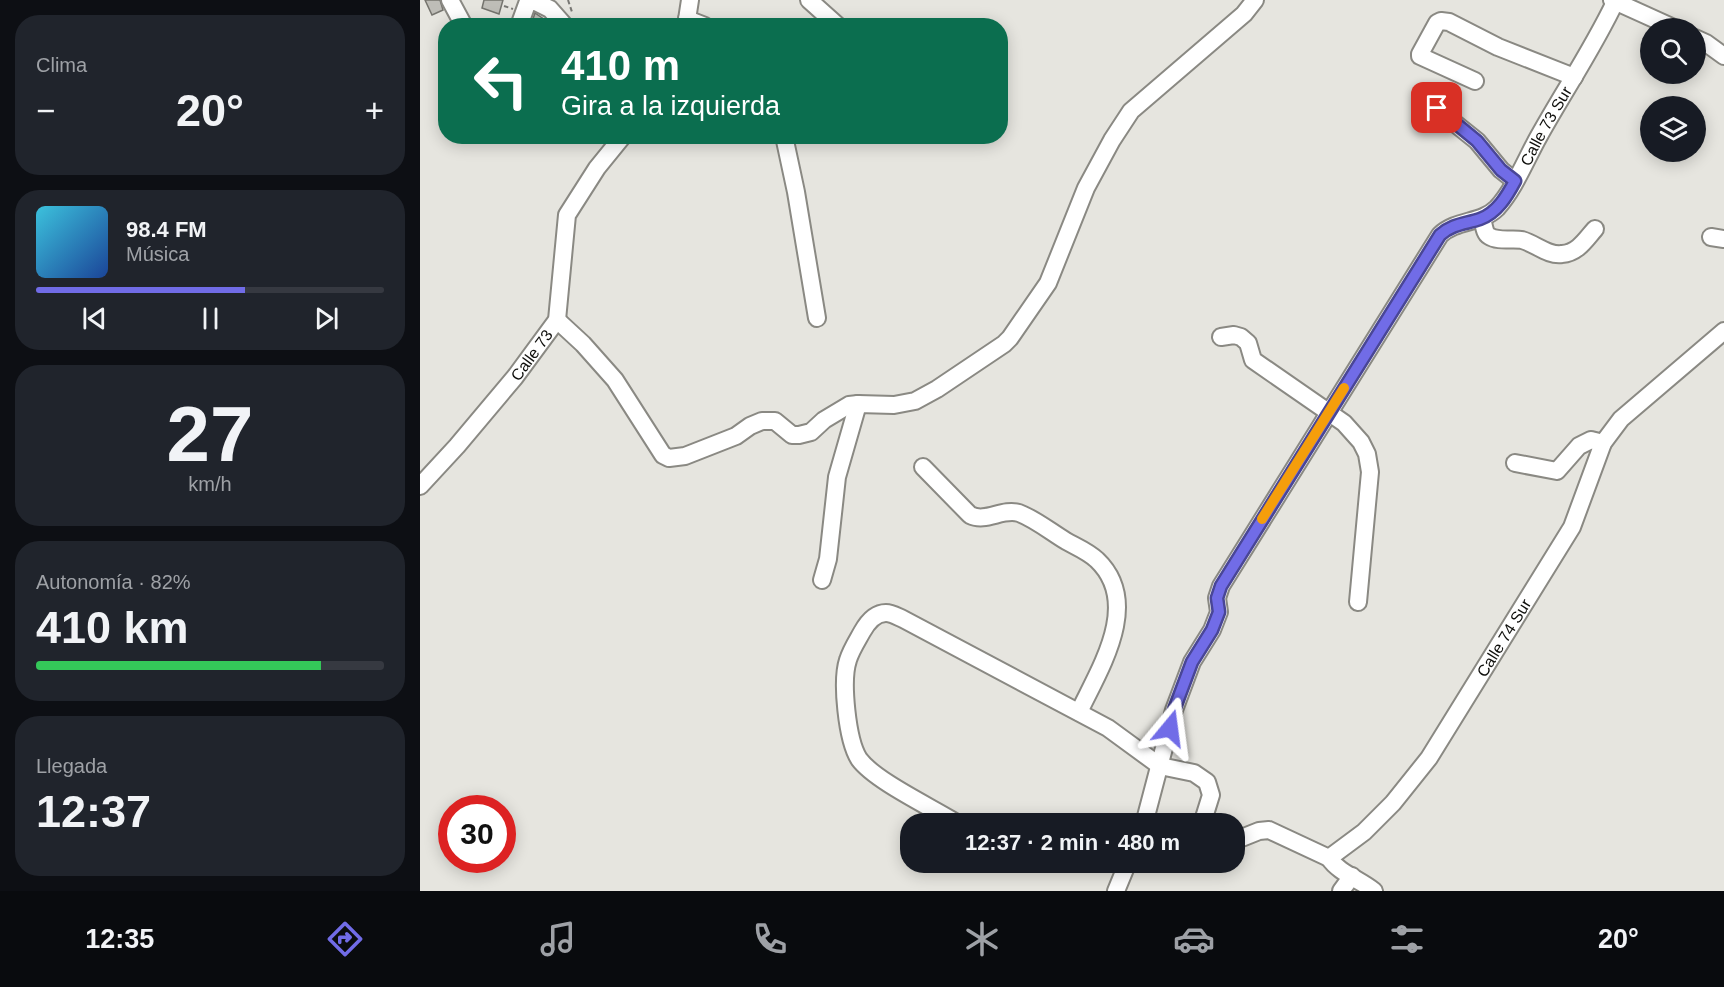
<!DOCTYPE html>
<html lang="es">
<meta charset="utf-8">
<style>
:root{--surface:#171b24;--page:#20242c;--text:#f1f3f6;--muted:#9ea1a6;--line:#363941;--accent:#716ce7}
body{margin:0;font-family:Helvetica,sans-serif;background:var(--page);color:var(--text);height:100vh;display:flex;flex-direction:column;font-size:22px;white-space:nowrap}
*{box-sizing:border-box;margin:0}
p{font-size:20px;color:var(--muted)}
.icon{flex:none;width:33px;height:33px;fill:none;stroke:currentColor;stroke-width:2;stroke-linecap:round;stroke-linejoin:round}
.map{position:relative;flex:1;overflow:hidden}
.drawer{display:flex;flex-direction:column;gap:15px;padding:15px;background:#0d0f14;width:420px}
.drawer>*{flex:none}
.banner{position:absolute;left:18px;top:18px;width:570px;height:126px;border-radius:24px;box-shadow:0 3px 15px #0003;background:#0b6e4f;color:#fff;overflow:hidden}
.fabs{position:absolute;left:1220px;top:18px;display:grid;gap:12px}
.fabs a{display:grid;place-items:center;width:66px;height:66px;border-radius:50%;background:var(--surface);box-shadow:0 3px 15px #0003;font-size:30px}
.speed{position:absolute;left:18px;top:795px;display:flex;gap:12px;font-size:30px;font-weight:700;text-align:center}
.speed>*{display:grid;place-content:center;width:78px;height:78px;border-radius:50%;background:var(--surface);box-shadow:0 3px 15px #0003;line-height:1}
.speed .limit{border:9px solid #d22;background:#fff;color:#111}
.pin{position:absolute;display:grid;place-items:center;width:51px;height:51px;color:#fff;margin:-26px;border-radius:12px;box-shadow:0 3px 9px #0006}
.me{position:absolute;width:66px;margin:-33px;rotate:16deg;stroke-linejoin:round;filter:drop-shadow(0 0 4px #0008)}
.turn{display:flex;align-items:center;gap:21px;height:126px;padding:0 24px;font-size:27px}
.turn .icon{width:78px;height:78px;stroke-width:2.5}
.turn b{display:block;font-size:42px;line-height:51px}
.big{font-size:45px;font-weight:700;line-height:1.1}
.drawer .widget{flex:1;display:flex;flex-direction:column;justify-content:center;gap:9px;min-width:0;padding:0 21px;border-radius:24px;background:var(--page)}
.drawer .dial{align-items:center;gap:0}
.dial b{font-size:78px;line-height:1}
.song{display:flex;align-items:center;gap:18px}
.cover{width:72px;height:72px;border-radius:9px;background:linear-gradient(135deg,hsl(190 70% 55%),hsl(220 70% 35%))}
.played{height:6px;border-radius:3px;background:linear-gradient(90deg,var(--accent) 60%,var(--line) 60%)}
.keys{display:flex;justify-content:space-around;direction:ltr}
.heat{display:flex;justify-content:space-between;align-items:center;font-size:33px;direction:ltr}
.charge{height:9px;border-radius:4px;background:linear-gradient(90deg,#34c759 82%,var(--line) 0)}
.trip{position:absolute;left:480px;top:813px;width:345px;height:60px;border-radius:24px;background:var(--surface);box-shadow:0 3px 15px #0003;font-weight:700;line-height:60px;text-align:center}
.dock{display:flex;height:96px;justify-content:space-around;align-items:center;background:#090b0e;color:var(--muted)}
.dock .icon{width:42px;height:42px}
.dock .on{color:var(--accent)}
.dock b{font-size:27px;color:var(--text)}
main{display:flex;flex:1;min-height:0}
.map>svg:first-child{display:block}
.building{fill:#bebdb7;stroke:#75746e;stroke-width:1.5}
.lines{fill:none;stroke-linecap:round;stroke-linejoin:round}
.minor-casing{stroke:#8a8983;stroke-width:20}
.path{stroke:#787773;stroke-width:2;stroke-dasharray:4.5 3;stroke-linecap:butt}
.minor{stroke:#fff;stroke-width:16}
.route-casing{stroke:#494696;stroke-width:15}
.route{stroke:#716ce7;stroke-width:10}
.slow{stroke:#f59e0b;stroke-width:10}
.labels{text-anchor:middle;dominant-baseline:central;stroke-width:5;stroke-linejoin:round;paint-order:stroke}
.street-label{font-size:16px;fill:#0f0f0c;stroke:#fff}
</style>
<main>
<section class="drawer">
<div class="widget"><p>Clima</p>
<div class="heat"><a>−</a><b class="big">20°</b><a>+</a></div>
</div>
<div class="widget">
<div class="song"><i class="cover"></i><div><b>98.4 FM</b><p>Música</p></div></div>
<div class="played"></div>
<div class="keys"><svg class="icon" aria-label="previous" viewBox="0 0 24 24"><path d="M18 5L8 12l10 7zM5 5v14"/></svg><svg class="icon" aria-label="pause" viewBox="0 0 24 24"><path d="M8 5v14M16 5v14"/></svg><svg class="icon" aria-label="next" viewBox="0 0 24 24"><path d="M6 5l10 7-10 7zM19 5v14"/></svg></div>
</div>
<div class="widget dial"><b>27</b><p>km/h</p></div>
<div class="widget"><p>Autonomía · 82%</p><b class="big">410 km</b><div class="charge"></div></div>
<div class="widget"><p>Llegada</p><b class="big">12:37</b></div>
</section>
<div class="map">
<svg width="1304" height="891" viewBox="0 0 1304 891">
<rect width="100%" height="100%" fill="#e6e5df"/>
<g class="building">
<path d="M 5,0 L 20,0 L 23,10 L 12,15 Z"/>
<path d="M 64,0 L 83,0 L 79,14 L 62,8 Z"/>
<path d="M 115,13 L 128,22 L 125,26 L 111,25 Z"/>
</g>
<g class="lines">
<defs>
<g id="minor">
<path d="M 30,0 L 44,26"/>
<path d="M 389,0 L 418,26"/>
<path d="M 1192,0 L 1254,28"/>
<path d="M 267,19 L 285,26"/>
<path d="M 99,26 L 107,4 L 114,1 L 130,9 L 145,26"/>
<path d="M 266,26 L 270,0"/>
<path d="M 1275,38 L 1286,43 L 1304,56"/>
<path d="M 1055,81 L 1000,56 L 1000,54 L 1017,23 L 1021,21 L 1029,22 L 1078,47 L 1154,77"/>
<path d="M 1017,109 L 1057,141 L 1081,170 L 1095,181"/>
<path d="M 364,136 L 376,192 L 397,318"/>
<path d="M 1062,219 C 1064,224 1064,233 1069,236 C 1078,242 1093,238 1102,240 C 1116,244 1128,256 1142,254 C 1158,253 1166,239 1175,229"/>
<path d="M 1291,237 L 1304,239"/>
<path d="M 137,320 L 163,344 L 195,380 L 243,455 L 249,458 L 265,456 L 316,436 L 330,426 L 342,421 L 355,421 L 372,435 L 379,435 L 391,432 L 404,420 L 429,405 L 438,404 L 474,405 L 495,401 L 517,389 L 584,344 L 590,338 L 628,283 L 666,188 L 692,140 L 711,111 L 824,14 L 835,0"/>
<path d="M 801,337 L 814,335 L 821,337 L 828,343 L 833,360 L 924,423 L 941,442 L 947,454 L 950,472 L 938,602"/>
<path d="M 1095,463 L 1137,471 L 1159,446 L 1171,440 L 1183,443"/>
<path d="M 503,467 L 550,515 C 566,523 582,508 599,513 C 615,519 631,532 646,541 C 657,547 669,552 677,560 C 722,603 680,668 659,712"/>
<path id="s1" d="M 0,486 L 37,446 L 95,377 L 137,320 L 147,215 L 177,168 L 203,136"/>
<path d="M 402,580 L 408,559 L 417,477 L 438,404"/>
<path d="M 538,824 C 513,808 455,781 439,759 C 427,740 421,681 428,660 C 431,650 437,641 442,632 C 447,623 455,613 466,613 C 472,613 478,617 483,619 L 688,728 L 740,766 L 774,773 L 787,782 L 791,795 L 782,824"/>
<path id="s2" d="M 724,824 L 754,710 L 772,662 L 792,630 L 799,612 L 797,598 L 801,586 L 1020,235 C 1037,219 1061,224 1077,208 C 1095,188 1106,159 1119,136 C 1144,91 1174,47 1196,0"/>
<path id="s3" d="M 814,841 L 839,831 L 849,830 L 909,858 L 944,832 L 973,803 L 1009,758 L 1152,527 L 1183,443 L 1201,419 L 1304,331"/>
<path d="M 909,858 C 919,873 939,879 954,891"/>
<path d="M 696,891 L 708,862"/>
<path d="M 921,891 L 932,876"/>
</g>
</defs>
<use href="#minor" class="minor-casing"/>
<g class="path">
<path d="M 148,0 L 152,12"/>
<path d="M 84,6 L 93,9"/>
</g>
<use href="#minor" class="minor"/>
</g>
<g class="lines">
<defs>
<path id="route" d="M 750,728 L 754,710 L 772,662 L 792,630 L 799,612 L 797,598 L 801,586 L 1020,235 C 1032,224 1045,224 1060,219 C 1077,213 1087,196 1095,181 L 1081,170 L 1057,141 L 1017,108"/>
</defs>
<use href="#route" class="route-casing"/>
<use href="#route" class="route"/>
<path class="slow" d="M 842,519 L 924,388"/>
</g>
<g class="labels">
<g class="street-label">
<text stroke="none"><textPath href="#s2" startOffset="826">Calle 73 Sur</textPath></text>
<text stroke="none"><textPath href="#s1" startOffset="172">Calle 73</textPath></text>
<text stroke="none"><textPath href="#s3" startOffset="387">Calle 74 Sur</textPath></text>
</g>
</g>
</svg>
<div class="fabs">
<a><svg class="icon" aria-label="search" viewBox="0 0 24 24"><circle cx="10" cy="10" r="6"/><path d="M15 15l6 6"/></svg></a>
<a><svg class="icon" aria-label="layers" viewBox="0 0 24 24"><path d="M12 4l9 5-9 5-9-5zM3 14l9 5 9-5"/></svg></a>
</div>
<div class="speed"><div class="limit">30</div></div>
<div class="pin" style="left:1017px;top:108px;background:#d93025"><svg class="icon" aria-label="arrive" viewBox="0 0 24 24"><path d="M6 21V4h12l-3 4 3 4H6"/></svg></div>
<svg class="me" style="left:750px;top:728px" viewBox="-20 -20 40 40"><path d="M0-17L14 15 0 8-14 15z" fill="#716ce7" stroke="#fff" stroke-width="4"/></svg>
<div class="trip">12:37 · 2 min · 480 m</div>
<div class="banner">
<div class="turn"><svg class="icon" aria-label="left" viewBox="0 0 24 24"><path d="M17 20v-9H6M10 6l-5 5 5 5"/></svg><div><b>410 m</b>Gira a la izquierda</div></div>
</div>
</div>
</main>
<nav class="dock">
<b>12:35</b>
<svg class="icon on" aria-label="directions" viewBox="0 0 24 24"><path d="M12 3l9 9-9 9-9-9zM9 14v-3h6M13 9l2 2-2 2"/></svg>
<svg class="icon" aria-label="music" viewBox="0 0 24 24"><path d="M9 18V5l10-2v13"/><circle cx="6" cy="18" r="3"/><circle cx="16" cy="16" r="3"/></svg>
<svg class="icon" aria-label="phone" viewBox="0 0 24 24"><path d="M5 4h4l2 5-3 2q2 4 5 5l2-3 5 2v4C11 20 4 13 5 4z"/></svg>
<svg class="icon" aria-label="climate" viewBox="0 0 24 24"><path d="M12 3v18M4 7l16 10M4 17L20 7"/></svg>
<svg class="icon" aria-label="car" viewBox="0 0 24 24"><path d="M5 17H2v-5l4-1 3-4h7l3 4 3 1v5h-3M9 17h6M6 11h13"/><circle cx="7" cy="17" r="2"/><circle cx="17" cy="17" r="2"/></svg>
<svg class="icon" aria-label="filters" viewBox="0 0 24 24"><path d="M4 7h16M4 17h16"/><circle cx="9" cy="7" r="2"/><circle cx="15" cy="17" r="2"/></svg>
<b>20°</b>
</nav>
